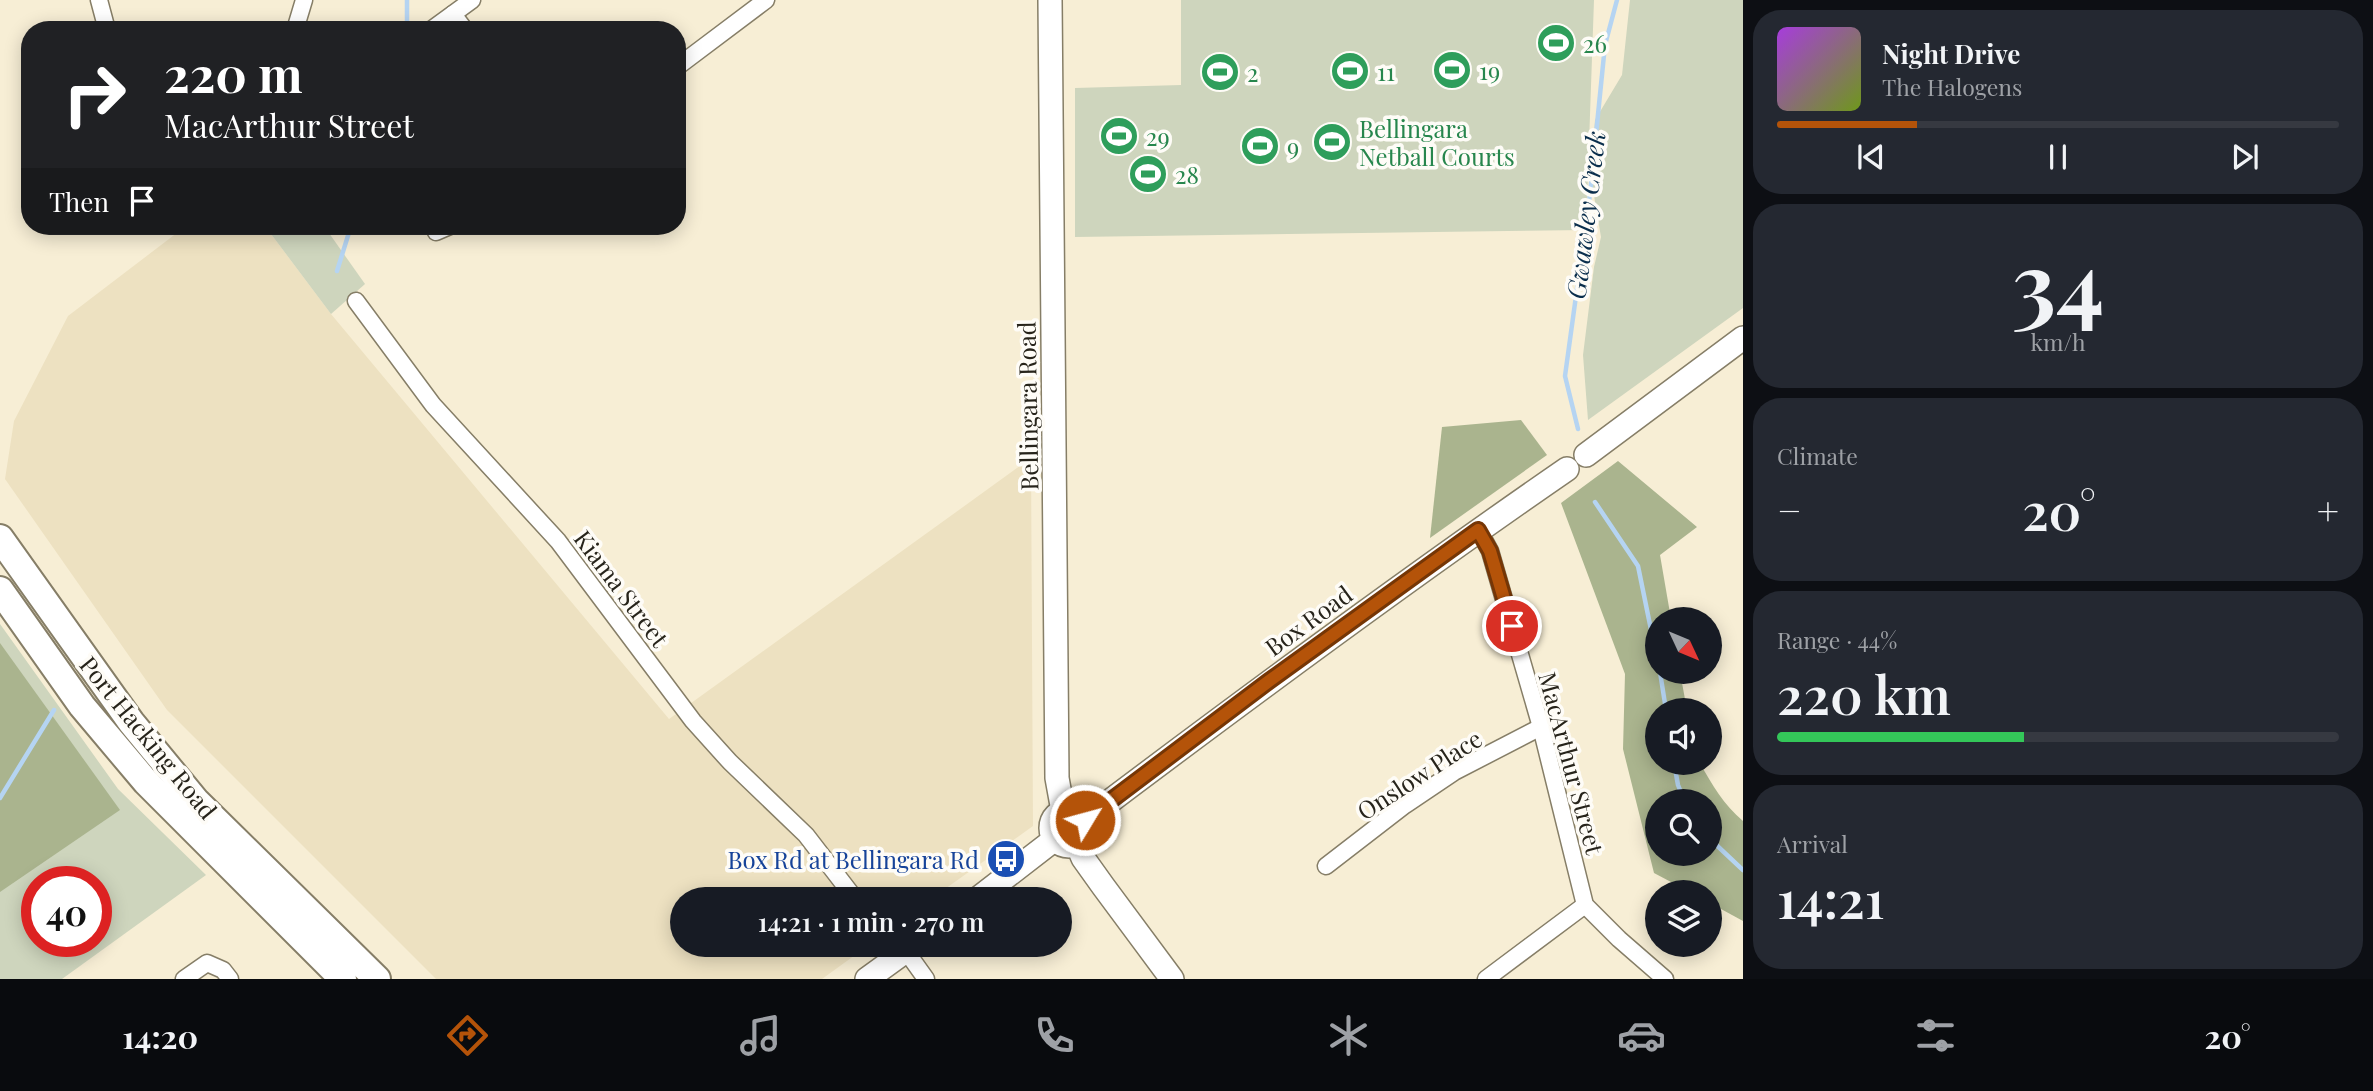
<!DOCTYPE html>
<meta charset="utf-8">
<style>
:root{--surface:#171b24;--page:#242831;--text:#f1f3f6;--muted:#9ea1a6;--line:#363941;--accent:#b45309}
body{margin:0;font-family:"Playfair Display",serif;background:var(--page);color:var(--text);height:100vh;display:flex;flex-direction:column;font-size:26px;white-space:nowrap}
*{box-sizing:border-box;margin:0}
p{font-size:23px;color:var(--muted)}
.icon{flex:none;width:38px;height:38px;fill:none;stroke:currentColor;stroke-width:2;stroke-linecap:round;stroke-linejoin:round}
.map{position:relative;flex:1;overflow:hidden}
.side{display:flex;flex-direction:column;gap:10px;padding:10px;background:#0d0f14;width:630px}
.side>*{flex:none}
.banner{position:absolute;left:21px;top:21px;width:665px;height:214px;border-radius:28px;box-shadow:0 4px 18px #0003;background:#202124;color:#fff;overflow:hidden}
.needle{width:46px;rotate:134deg}
.fabs{position:absolute;left:1645px;top:607px;display:grid;gap:14px}
.fabs a{display:grid;place-items:center;width:77px;height:77px;border-radius:50%;background:var(--surface);box-shadow:0 4px 18px #0003;font-size:35px}
.speed{position:absolute;left:21px;top:866px;display:flex;gap:14px;font-size:35px;font-weight:700;text-align:center}
.speed>*{display:grid;place-content:center;width:91px;height:91px;border-radius:50%;background:var(--surface);box-shadow:0 4px 18px #0003;line-height:1}
.speed .limit{border:10px solid #d22;background:#fff;color:#111}
.pin{position:absolute;display:grid;place-items:center;width:60px;height:60px;color:#fff;margin:-30px;border:4px solid #fff;border-radius:50%;box-shadow:0 2px 7px #0007}
.me{position:absolute;width:77px;margin:-38px;rotate:53deg;stroke-linejoin:round;filter:drop-shadow(0 0 5px #0008)}
.turn{display:flex;align-items:center;gap:24px;height:147px;padding:0 28px;font-size:32px}
.turn .icon{width:91px;height:91px;stroke-width:2.5}
.turn b{display:block;font-size:49px;line-height:60px}
.then{display:flex;align-items:center;height:66px;padding:0 28px;background:#0003;gap:14px;font-size:26px}
.big{font-size:52px;font-weight:600;line-height:1.1}
.side .card{flex:1;display:flex;flex-direction:column;justify-content:center;gap:10px;min-width:0;padding:0 24px;border-radius:28px;background:var(--page)}
.side .dial{align-items:center;gap:0}
.dial b{font-size:91px;line-height:1}
.song{display:flex;align-items:center;gap:21px}
.cover{width:84px;height:84px;border-radius:10px;background:linear-gradient(135deg,hsl(280 70% 55%),hsl(80 70% 35%))}
.played{height:7px;border-radius:4px;background:linear-gradient(90deg,var(--accent) 25%,var(--line) 25%)}
.keys{display:flex;justify-content:space-around;direction:ltr}
.heat{display:flex;justify-content:space-between;align-items:center;font-size:38px;direction:ltr}
.charge{height:10px;border-radius:5px;background:linear-gradient(90deg,#34c759 44%,var(--line) 0)}
.trip{position:absolute;left:670px;top:887px;width:402px;height:70px;border-radius:35px;background:var(--surface);box-shadow:0 4px 18px #0003;font-weight:600;line-height:70px;text-align:center}
.tab-bar{display:flex;height:112px;justify-content:space-around;align-items:center;background:#090b0e;color:var(--muted)}
.tab-bar .icon{width:49px;height:49px}
.tab-bar .selected{color:var(--accent)}
.tab-bar b{font-size:32px;color:var(--text)}
main{display:flex;flex:1;min-height:0}
.map>svg:first-child{display:block}
.built{fill:#ede1c1}
.green{fill:#ced5bd;fill-rule:evenodd}
.forest{fill:#aab48e;fill-rule:evenodd}
.lines{fill:none;stroke-linecap:round;stroke-linejoin:round}
.stream{stroke:#b5d4f2;stroke-width:4.5}
.street-casing{stroke:#867e67;stroke-width:19}
.secondary-casing{stroke:#867e67;stroke-width:26}
.primary-casing{stroke:#867e67;stroke-width:30}
.street{stroke:#fff;stroke-width:16}
.secondary{stroke:#fff;stroke-width:23}
.primary{stroke:#fff;stroke-width:26}
.route-casing{stroke:#753606;stroke-width:18}
.route{stroke:#b45309;stroke-width:12}
.labels{text-anchor:middle;dominant-baseline:central;stroke-width:7;stroke-linejoin:round;paint-order:stroke}
.leisure-label{font-size:24px;fill:#27864d;stroke:#fefcf7;text-anchor:start}
.street-label{font-size:24px;fill:#27241b;stroke:#fefcf7}
.transit-label{font-size:24px;fill:#164399;stroke:#fefcf7;text-anchor:end}
.water-label{font-size:26px;font-style:italic;fill:#0a2e4c;stroke:#fefcf7}
</style>
<main>
<div class="map">
<svg width="1743" height="979" viewBox="0 0 1743 979">
<rect width="100%" height="100%" fill="#f7eed5"/>
<path class="built" d="M 186,226 L 265,226 L 331,314 L 669,719 L 1031,458 L 1033,826 L 931,899 L 682,900 L 682,945 L 869,945 L 822,979 L 436,979 L 167,710 L 5,479 L 14,421 L 68,316 Z"/>
<g class="green">
<path d="M 1181,0 L 1594,0 L 1586,230 L 1075,237 L 1075,88 L 1181,85 Z"/>
<path d="M 1630,0 L 1743,0 L 1743,308 L 1588,420 L 1583,355 L 1594,267 L 1601,237 L 1591,178 L 1595,120 L 1622,75 Z"/>
<path d="M 265,226 L 324,226 L 365,284 L 331,314 Z"/>
<path d="M 0,624 L 118,789 L 206,875 L 62,979 L 0,979 ZM 37,882 L 96,882 L 96,942 L 37,942 Z"/>
</g>
<g class="forest">
<path d="M 1521,420 L 1547,455 L 1430,538 L 1442,427 Z"/>
<path d="M 1618,461 L 1697,527 L 1660,555 L 1671,619 L 1657,620 L 1657,672 L 1680,672 L 1687,710 L 1657,710 L 1657,763 L 1700,763 C 1712,785 1724,805 1743,821 L 1743,921 L 1710,903 L 1710,892 L 1690,892 L 1654,873 L 1623,749 L 1625,674 L 1561,503 ZM 1657,802 L 1710,802 L 1710,854 L 1657,854 Z"/>
<path d="M 0,643 L 120,810 L 0,892 Z"/>
</g>
<g class="lines">
<g class="stream">
<path d="M 407,0 L 407,30"/>
<path d="M 337,271 L 351,226"/>
<path d="M 1578,429 L 1565,376 L 1590,194 L 1605,45 L 1617,0"/>
<path d="M 1595,502 L 1638,566 L 1657,659"/>
<path d="M 1660,672 L 1666,710"/>
<path d="M 1674,763 L 1678,785 L 1685,802"/>
<path d="M 0,798 L 54,710"/>
<path d="M 1710,839 L 1743,870"/>
</g>
<defs>
<g id="street">
<path d="M 99,0 L 107,30"/>
<path d="M 453,14 L 465,30"/>
<path d="M 295,30 L 304,0"/>
<path d="M 431,30 L 472,0"/>
<path d="M 677,67 L 766,0"/>
<path d="M 436,232 L 450,226"/>
<path d="M 356,301 L 433,405 L 558,541 L 693,721 L 730,762 L 806,835 L 856,900"/>
<path d="M 1478,529 L 1490,551 L 1541,727 L 1585,905 L 1619,939 L 1665,979"/>
<path d="M 1326,866 L 1405,805 L 1454,772 L 1541,727"/>
<path d="M 906,951 L 926,979"/>
<path d="M 184,979 L 207,963 L 223,970 L 230,979"/>
<path d="M 1486,979 L 1585,905"/>
</g>
<g id="secondary">
<path d="M 1050,0 L 1057,778 L 1063,811"/>
<path d="M 1586,455 L 1743,338"/>
<circle cx="1069" cy="828" r="18"/>
<path d="M 1085,820 C 1244,700 1403,582 1567,469"/>
<path d="M 1077,844 L 1083,858 L 1103,886 L 1172,979"/>
<path d="M 976,900 L 1055,839"/>
<path d="M 867,979 L 914,945"/>
</g>
<g id="primary">
<path d="M 0,538 L 131,722 L 196,801 L 377,979"/>
<path d="M 0,590 L 82,706 L 146,782 L 343,979"/>
</g>
</defs>
<use href="#street" class="street-casing"/>
<use href="#secondary" class="secondary-casing"/>
<use href="#primary" class="primary-casing"/>
<use href="#street" class="street"/>
<use href="#secondary" class="secondary"/>
<use href="#primary" class="primary"/>
</g>
<g class="lines">
<defs>
<path id="route" d="M 1085,820 L 1269,681 L 1478,530 L 1490,551 L 1512,626"/>
</defs>
<use href="#route" class="route-casing"/>
<use href="#route" class="route"/>
</g>
<defs>
<symbol id="stadium-disc" viewBox="-11 -11 22 22"><circle r="9.5" fill="#2e9e5b" stroke="#fefcf7"/><path d="M0-5a6.5 5 0 1 0 0 10a6.5 5 0 1 0 0-10ZM-3.5-1.8h7v3.6h-7Z" fill="#fff"/></symbol>
<symbol id="bus-disc" viewBox="-11 -11 22 22"><circle r="9.5" fill="#1a4fb4" stroke="#fefcf7"/><path d="M-5-6H5V4H4V6H2V4H-2V6H-4V4H-5ZM-3.5-4V0h7V-4ZM-3.5 1.2v1.5H-2V1.2ZM2 1.2v1.5H3.5V1.2Z" fill="#fff"/></symbol>
</defs>
<g fill-rule="evenodd">
<use href="#stadium-disc" x="1534" y="21" width="44" height="44"/>
<use href="#stadium-disc" x="1430" y="48" width="44" height="44"/>
<use href="#stadium-disc" x="1328" y="49" width="44" height="44"/>
<use href="#stadium-disc" x="1198" y="50" width="44" height="44"/>
<use href="#stadium-disc" x="1097" y="114" width="44" height="44"/>
<use href="#stadium-disc" x="1310" y="120" width="44" height="44"/>
<use href="#stadium-disc" x="1238" y="124" width="44" height="44"/>
<use href="#stadium-disc" x="1126" y="152" width="44" height="44"/>
<use href="#bus-disc" x="984" y="837" width="44" height="44"/>
</g>
<g class="labels">
<g class="leisure-label">
<text x="1583" y="43">26</text>
<text x="1479" y="70">19</text>
<text x="1377" y="71">11</text>
<text x="1247" y="72">2</text>
<text x="1359" y="128">Bellingara<tspan x="1359" dy="28">Netball Courts</tspan></text>
<text x="1146" y="136">29</text>
<text x="1287" y="146">9</text>
<text x="1175" y="174">28</text>
</g>
<g class="street-label">
<text transform="translate(1027 406) rotate(-91)">Bellingara Road</text>
<text transform="translate(622 588) rotate(53)">Kiama Street</text>
<text transform="translate(1308 620) rotate(-36)">Box Road</text>
<text transform="translate(149 737) rotate(51)">Port Hacking Road</text>
<text transform="translate(1572 763) rotate(75)">MacArthur Street</text>
<text transform="translate(1419 774) rotate(-33)">Onslow Place</text>
</g>
<g class="transit-label">
<text x="979" y="859">Box Rd at Bellingara Rd</text>
</g>
<g class="water-label">
<text transform="translate(1585 215) rotate(-83)">Gwawley Creek</text>
</g>
</g>
</svg>
<div class="fabs">
<a><svg class="needle" viewBox="-14 -14 28 28"><path d="M0-13l5 13h-10z" fill="#e53935"/><path d="M0 13l5-13h-10z" fill="#9ea1a6"/></svg></a>
<a><svg class="icon" aria-label="sound" viewBox="0 0 24 24"><path d="M4 9h4l5-4v14l-5-4H4zM17 9q2 3 0 6"/></svg></a>
<a><svg class="icon" aria-label="search" viewBox="0 0 24 24"><circle cx="10" cy="10" r="6"/><path d="M15 15l6 6"/></svg></a>
<a><svg class="icon" aria-label="layers" viewBox="0 0 24 24"><path d="M12 4l9 5-9 5-9-5zM3 14l9 5 9-5"/></svg></a>
</div>
<div class="speed"><div class="limit">40</div></div>
<div class="pin" style="left:1512px;top:626px;background:#d93025"><svg class="icon" aria-label="arrive" viewBox="0 0 24 24"><path d="M6 21V4h12l-3 4 3 4H6"/></svg></div>
<svg class="me" style="left:1085px;top:820px" viewBox="-20 -20 40 40"><circle r="17" fill="#b45309" stroke="#fff" stroke-width="3"/><path d="M0-11L8 9 0 5-8 9z" fill="#fff"/></svg>
<div class="trip">14:21 · 1 min · 270 m</div>
<div class="banner">
<div class="turn"><svg class="icon" aria-label="right" viewBox="0 0 24 24"><path d="M7 20v-9h11M14 6l5 5-5 5"/></svg><div><b>220 m</b>MacArthur Street</div></div>
<div class="then">Then<svg class="icon" aria-label="arrive" viewBox="0 0 24 24"><path d="M6 21V4h12l-3 4 3 4H6"/></svg></div>
</div>
</div>
<section class="side">
<div class="card">
<div class="song"><i class="cover"></i><div><b>Night Drive</b><p>The Halogens</p></div></div>
<div class="played"></div>
<div class="keys"><svg class="icon" aria-label="previous" viewBox="0 0 24 24"><path d="M18 5L8 12l10 7zM5 5v14"/></svg><svg class="icon" aria-label="pause" viewBox="0 0 24 24"><path d="M8 5v14M16 5v14"/></svg><svg class="icon" aria-label="next" viewBox="0 0 24 24"><path d="M6 5l10 7-10 7zM19 5v14"/></svg></div>
</div>
<div class="card dial"><b>34</b><p>km/h</p></div>
<div class="card"><p>Climate</p>
<div class="heat"><a>−</a><b class="big">20°</b><a>+</a></div>
</div>
<div class="card"><p>Range · 44%</p><b class="big">220 km</b><div class="charge"></div></div>
<div class="card"><p>Arrival</p><b class="big">14:21</b></div>
</section>
</main>
<nav class="tab-bar">
<b>14:20</b>
<svg class="icon selected" aria-label="directions" viewBox="0 0 24 24"><path d="M12 3l9 9-9 9-9-9zM9 14v-3h6M13 9l2 2-2 2"/></svg>
<svg class="icon" aria-label="music" viewBox="0 0 24 24"><path d="M9 18V5l10-2v13"/><circle cx="6" cy="18" r="3"/><circle cx="16" cy="16" r="3"/></svg>
<svg class="icon" aria-label="phone" viewBox="0 0 24 24"><path d="M5 4h4l2 5-3 2q2 4 5 5l2-3 5 2v4C11 20 4 13 5 4z"/></svg>
<svg class="icon" aria-label="climate" viewBox="0 0 24 24"><path d="M12 3v18M4 7l16 10M4 17L20 7"/></svg>
<svg class="icon" aria-label="car" viewBox="0 0 24 24"><path d="M5 17H2v-5l4-1 3-4h7l3 4 3 1v5h-3M9 17h6M6 11h13"/><circle cx="7" cy="17" r="2"/><circle cx="17" cy="17" r="2"/></svg>
<svg class="icon" aria-label="filters" viewBox="0 0 24 24"><path d="M4 7h16M4 17h16"/><circle cx="9" cy="7" r="2"/><circle cx="15" cy="17" r="2"/></svg>
<b>20°</b>
</nav>
